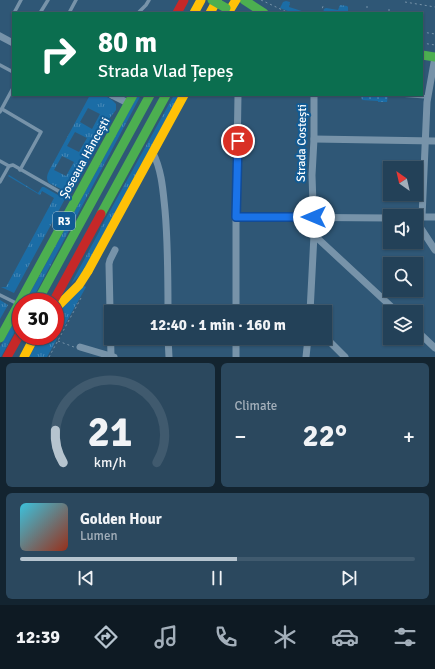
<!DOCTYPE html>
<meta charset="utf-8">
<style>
:root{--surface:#234158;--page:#2b485e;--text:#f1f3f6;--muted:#a3afba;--line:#405a6e;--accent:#b6c4cf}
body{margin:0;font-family:Signika,sans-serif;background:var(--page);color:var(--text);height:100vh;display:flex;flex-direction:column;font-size:15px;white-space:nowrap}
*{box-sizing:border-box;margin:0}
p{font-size:13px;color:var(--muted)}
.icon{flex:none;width:22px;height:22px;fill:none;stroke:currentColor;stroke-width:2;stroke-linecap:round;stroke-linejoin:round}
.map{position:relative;height:357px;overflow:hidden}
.details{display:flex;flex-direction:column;gap:6px;padding:6px;background:#132430;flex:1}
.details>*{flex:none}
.hud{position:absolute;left:12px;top:12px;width:411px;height:84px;border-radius:0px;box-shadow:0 1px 3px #0004,0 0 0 1px var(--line);background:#0b6e4f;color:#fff;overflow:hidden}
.needle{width:26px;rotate:326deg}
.buttons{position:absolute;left:383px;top:161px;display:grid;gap:8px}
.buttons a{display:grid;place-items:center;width:40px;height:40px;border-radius:0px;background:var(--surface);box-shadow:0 1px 3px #0004,0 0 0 1px var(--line);font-size:20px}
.speed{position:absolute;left:12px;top:293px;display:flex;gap:8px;font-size:20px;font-weight:700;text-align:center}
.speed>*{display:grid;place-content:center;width:52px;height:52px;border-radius:50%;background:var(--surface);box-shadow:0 1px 3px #0004,0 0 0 1px var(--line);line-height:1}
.speed .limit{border:6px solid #d22;background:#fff;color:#111}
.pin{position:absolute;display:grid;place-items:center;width:34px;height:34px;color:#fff;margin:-17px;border:2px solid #fff;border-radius:50%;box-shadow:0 1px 4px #0007}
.me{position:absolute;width:44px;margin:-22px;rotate:270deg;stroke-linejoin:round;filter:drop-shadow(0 0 3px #0008)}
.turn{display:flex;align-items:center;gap:14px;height:84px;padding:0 20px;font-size:18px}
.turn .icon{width:52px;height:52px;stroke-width:2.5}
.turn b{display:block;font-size:28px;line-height:34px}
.big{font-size:30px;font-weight:800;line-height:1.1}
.details .widget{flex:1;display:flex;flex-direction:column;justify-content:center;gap:6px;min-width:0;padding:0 14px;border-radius:6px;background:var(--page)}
.details .dial{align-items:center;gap:0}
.dial svg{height:104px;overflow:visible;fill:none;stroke:var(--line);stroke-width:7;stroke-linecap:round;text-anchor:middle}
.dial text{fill:var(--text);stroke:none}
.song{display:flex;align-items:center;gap:12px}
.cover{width:48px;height:48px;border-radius:6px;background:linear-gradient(135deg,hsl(190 70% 55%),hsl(10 70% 35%))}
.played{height:4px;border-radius:2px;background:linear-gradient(90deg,var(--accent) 55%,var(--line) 55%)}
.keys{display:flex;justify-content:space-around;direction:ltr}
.heat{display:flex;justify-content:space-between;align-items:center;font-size:22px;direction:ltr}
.details .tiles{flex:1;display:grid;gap:6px;grid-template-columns:1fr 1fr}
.widget:last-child{grid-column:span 2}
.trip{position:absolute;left:104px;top:305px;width:228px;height:40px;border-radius:0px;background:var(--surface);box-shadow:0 1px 3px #0004,0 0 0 1px var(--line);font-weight:800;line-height:40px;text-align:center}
.menu{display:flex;height:64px;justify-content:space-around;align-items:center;background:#0e1a23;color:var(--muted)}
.menu .icon{width:28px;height:28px}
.menu .active{color:var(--accent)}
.menu b{font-size:18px;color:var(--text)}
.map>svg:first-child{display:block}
.grass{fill:url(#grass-tufts);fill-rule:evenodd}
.garden{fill:url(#garden-dots)}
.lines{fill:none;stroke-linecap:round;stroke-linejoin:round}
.path{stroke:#7793a9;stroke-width:1;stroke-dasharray:2 3;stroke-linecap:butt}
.lane{stroke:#7793a9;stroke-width:3.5}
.street{stroke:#7793a9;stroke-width:7}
.fast{stroke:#4caf50;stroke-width:9}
.slow{stroke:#ffc107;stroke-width:9}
.jam{stroke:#c62828;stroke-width:9}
.fast-bridge{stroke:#4caf50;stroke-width:9}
.route-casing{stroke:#114b97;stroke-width:10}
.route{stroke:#1a73e8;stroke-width:7}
.labels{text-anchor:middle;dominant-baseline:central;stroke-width:4;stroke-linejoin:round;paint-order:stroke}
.shield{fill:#115b94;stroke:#b8cedf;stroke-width:1}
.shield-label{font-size:11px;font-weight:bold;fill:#fff}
.street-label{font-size:12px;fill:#fff;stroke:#115b94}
</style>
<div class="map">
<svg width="435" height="357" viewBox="0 0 435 357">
<defs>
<pattern id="grass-tufts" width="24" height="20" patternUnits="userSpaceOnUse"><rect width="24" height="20" fill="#1b6da6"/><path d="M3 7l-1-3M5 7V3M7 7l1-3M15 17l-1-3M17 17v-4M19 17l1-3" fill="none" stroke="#498ab8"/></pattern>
<pattern id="garden-dots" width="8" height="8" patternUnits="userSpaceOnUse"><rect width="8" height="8" fill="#1b6da6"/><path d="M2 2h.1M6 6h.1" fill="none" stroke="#498ab8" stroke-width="1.8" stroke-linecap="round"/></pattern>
</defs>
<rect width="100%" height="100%" fill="#2f5776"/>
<g class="grass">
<path d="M 286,1 L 290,2 L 289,7 L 308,13 L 293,13 L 280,8 L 283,2 Z"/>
<path d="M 340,5 L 347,6 L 348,7 L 348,13 L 323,13 L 324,9 L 326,8 L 338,10 Z"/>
<path d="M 90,95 C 102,95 108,95 116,104 L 116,110 L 109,119 L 108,124 L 69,193 L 49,183 C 45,178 48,173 50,169 ZM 88,108 L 100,114 L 92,129 L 80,122 ZM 75,132 L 87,138 L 79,152 L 67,146 ZM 62,156 L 74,162 L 66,176 L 54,170 Z"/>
<path d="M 138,95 L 141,95 L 31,302 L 25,302 Z"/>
<path d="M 174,95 L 179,95 L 82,273 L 71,284 L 100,230 L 100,229 Z"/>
<path d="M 9,175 L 38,193 L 42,187 L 44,187 L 65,199 L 14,293 L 1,287 L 6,287 L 54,198 L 42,191 L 40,195 L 8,176 Z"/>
<path d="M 84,286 L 86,287 L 47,357 L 29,357 L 41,336 L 55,336 L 55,316 Z"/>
<path d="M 0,300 L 8,305 L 0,319 Z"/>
<path d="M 21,309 L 21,320 L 1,357 L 0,357 L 0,347 Z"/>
</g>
<path class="garden" d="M 354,95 L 388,95 L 387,102 L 378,102 L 378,101 L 362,100 L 361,96 Z"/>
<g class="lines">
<g class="path">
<path d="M 261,0 L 289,13"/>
<path d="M 405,2 L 435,7"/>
<path d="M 367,8 L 367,5"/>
<path d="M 389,11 L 389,7"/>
<path d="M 321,13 L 323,6"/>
<path d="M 422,32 L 435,34"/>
<path d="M 422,43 L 435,45"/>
<path d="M 422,67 L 426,67"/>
<path d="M 58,341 L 74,347"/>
<path d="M 49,357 L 81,298"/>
</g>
<g class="lane">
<path d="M 14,13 L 21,0"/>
<path d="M 40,13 L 48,0"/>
<path d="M 69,13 L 76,0"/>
<path d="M 138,13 L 146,5 L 149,0"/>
<path d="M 0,65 L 13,72"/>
<path d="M 401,95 L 428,97"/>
<path d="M 2,109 L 41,132 L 20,170"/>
<path d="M 0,112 L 13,88"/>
<path d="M 0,161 L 9,166 L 0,182"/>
<path d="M 9,166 L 13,165 L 74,200"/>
<path d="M 0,295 L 18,304"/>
</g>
<g class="street">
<path d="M 0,36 L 13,43"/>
<path d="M 112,95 L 128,103"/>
<path d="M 314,139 L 435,141"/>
<path d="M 153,153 C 162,171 163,191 165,210 C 168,244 168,278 168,312"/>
<path d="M 236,217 L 390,218"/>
<path d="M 418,217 L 435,217"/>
<path d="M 422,217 L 427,102 L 435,57"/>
<path d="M 417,218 L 420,227 L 435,250"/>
<path d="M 314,235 L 397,312"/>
<path d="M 236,312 L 236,217 L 238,95"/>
<path d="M 310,312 L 314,235 L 312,175 L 314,139 L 314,95"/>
<path d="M 416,330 L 435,348"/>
<path d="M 325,337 L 345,357"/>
<path d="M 168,338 L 169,357"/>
<path d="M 236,338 L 236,357"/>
<path d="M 80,347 L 114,357"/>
<path d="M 111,357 L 109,264 L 110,260 L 115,250"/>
<path d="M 306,357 L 308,338"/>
</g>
<g class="fast">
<path d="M 244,0 L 264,13"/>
<path d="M 422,55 L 435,57"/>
<path d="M 101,214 L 166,95"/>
<path d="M 37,302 L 150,95"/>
<path d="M 0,338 L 133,95"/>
</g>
<g class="slow">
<path d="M 194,13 L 201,0"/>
<path d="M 210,13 L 217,0"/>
<path d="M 228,13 L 236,0"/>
<path d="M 88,271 L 184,95"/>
<path d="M 55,309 L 79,285 L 88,271"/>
<path d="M 24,357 L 35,336"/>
</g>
<g class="jam">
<path d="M 177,13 L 184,0"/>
<path d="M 53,302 L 101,214"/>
<path d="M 7,357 L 21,332"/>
</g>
<path class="fast-bridge" d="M 212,0 L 226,8"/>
</g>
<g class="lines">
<defs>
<path id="route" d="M 238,141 L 236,217 L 314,217"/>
</defs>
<use href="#route" class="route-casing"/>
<use href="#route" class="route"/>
</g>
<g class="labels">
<rect class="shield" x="53" y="212" width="22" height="18" rx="3"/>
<g class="shield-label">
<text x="64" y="221">R3</text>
</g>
<g class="street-label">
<text transform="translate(302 143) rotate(-89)">Strada Costești</text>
<text transform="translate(85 158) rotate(-61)">Șoseaua Hâncești</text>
</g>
</g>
</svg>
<div class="buttons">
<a><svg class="needle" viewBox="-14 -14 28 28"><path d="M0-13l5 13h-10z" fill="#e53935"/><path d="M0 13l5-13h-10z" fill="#a3afba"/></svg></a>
<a><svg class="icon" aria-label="sound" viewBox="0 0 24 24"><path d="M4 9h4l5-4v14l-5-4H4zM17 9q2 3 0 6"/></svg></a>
<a><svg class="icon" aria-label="search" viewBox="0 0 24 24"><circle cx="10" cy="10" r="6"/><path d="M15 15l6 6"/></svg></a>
<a><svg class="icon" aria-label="layers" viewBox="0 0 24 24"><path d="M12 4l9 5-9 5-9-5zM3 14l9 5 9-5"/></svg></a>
</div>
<div class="speed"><div class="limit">30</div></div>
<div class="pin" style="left:238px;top:141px;background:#d93025"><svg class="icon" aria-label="arrive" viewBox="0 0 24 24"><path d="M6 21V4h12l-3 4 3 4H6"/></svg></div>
<svg class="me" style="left:314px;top:217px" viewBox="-20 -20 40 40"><circle r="19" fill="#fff"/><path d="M0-13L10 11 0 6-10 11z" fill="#1a73e8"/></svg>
<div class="trip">12:40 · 1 min · 160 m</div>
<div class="hud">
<div class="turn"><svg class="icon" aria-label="right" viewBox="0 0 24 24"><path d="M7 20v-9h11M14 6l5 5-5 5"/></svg><div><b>80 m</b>Strada Vlad Țepeș</div></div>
</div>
</div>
<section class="details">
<div class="tiles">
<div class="widget dial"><svg viewBox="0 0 100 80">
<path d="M14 69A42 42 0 1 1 86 69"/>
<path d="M14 69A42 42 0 0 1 8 44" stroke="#b6c4cf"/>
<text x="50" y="56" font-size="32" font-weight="700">21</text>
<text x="50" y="72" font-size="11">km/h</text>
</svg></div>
<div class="widget"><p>Climate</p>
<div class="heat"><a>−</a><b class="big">22°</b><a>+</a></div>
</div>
<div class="widget">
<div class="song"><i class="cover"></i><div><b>Golden Hour</b><p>Lumen</p></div></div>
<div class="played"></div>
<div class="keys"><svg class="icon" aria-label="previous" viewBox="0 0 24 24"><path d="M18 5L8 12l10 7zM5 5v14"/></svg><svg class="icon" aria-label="pause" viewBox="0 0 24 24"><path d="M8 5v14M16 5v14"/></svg><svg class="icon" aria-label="next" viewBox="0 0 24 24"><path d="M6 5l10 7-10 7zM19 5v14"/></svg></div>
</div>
</div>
</section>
<nav class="menu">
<b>12:39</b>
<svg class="icon active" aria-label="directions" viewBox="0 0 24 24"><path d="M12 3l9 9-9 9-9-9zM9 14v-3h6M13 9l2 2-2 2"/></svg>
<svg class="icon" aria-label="music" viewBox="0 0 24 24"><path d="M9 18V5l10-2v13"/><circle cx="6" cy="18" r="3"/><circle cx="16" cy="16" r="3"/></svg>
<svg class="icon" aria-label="phone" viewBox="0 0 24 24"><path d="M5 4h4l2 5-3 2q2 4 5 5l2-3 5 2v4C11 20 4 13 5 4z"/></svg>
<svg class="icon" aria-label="climate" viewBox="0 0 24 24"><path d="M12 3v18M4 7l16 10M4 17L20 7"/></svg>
<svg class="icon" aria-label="car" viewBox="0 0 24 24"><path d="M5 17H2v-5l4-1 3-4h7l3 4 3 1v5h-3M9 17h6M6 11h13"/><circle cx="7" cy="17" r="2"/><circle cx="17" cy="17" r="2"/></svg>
<svg class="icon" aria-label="filters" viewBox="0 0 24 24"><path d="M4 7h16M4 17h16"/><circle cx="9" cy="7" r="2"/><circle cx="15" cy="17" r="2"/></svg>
</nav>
